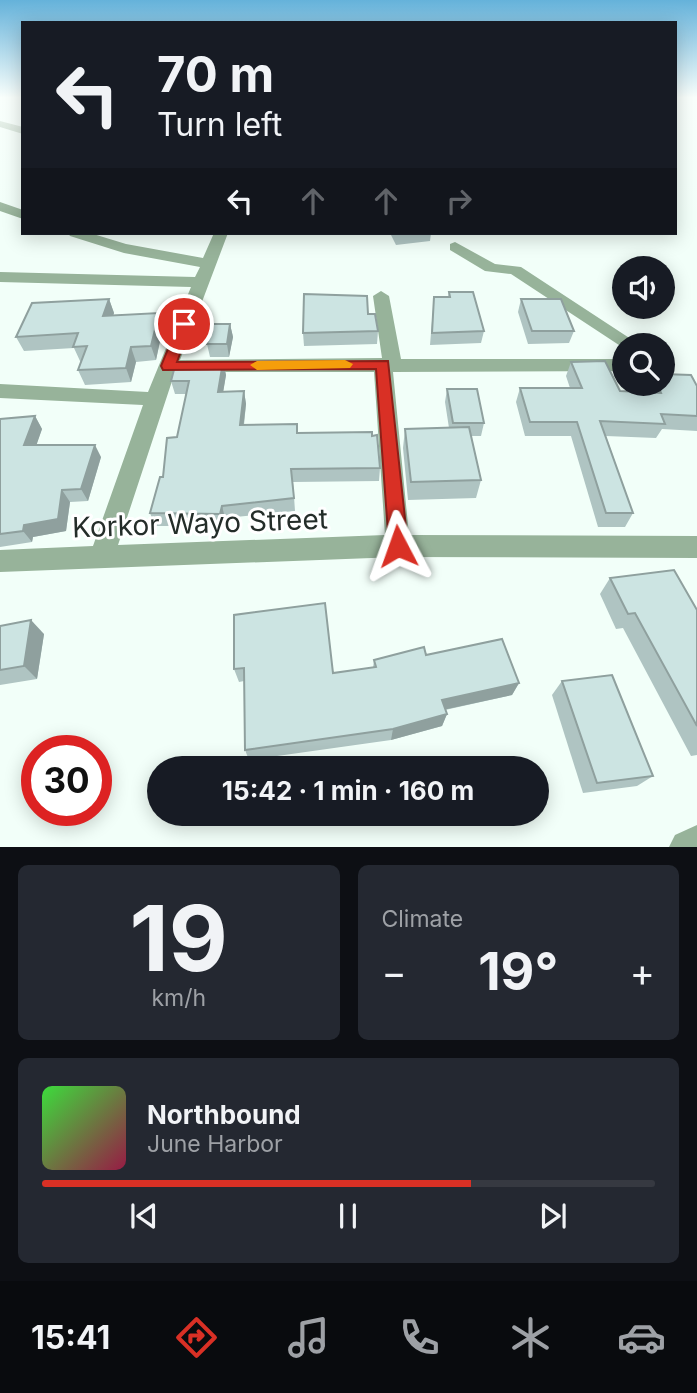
<!DOCTYPE html>
<meta charset="utf-8">
<style>
:root{--surface:#171b24;--page:#242831;--text:#f1f3f6;--muted:#9ea1a6;--line:#363941;--accent:#d93025}
body{margin:0;font-family:Inter,sans-serif;background:var(--page);color:var(--text);height:100vh;display:flex;flex-direction:column;font-size:26px;white-space:nowrap}
*{box-sizing:border-box;margin:0}
p{font-size:23px;color:var(--muted)}
.icon{flex:none;width:38px;height:38px;fill:none;stroke:currentColor;stroke-width:2;stroke-linecap:round;stroke-linejoin:round}
.map{position:relative;height:847px;overflow:hidden}
.drawer{display:flex;flex-direction:column;gap:18px;padding:18px;background:#0d0f14;flex:1}
.drawer>*{flex:none}
.guide{position:absolute;left:21px;top:21px;width:656px;height:214px;border-radius:0px;box-shadow:0 4px 18px #0003;background:#171b24;color:var(--text);overflow:hidden}
.tools{position:absolute;left:612px;top:256px;display:grid;gap:14px}
.tools a{display:grid;place-items:center;width:63px;height:63px;border-radius:50%;background:var(--surface);box-shadow:0 4px 18px #0003;font-size:35px}
.speed{position:absolute;left:21px;top:735px;display:flex;gap:14px;font-size:35px;font-weight:700;text-align:center}
.speed>*{display:grid;place-content:center;width:91px;height:91px;border-radius:50%;background:var(--surface);box-shadow:0 4px 18px #0003;line-height:1}
.speed .limit{border:10px solid #d22;background:#fff;color:#111}
.pin{position:absolute;display:grid;place-items:center;width:60px;height:60px;color:#fff;margin:-30px;border:4px solid #fff;border-radius:50%;box-shadow:0 2px 7px #0007}
.me{position:absolute;width:77px;margin:-38px;rotate:356deg;stroke-linejoin:round;filter:drop-shadow(0 0 5px #0008)}
.turn{display:flex;align-items:center;gap:24px;height:147px;padding:0 21px;font-size:32px}
.turn .icon{width:91px;height:91px;stroke-width:2.5}
.turn b{display:block;font-size:49px;line-height:60px}
.lanes{display:flex;align-items:center;height:66px;padding:0 21px;background:#0003;justify-content:center;gap:35px;direction:ltr}
.lanes .off{opacity:.35}
.big{font-size:52px;font-weight:700;line-height:1.1}
.drawer .tile{flex:1;display:flex;flex-direction:column;justify-content:center;gap:10px;min-width:0;padding:0 24px;border-radius:10px;background:var(--page)}
.drawer .dial{align-items:center;gap:0}
.dial b{font-size:91px;line-height:1}
.song{display:flex;align-items:center;gap:21px}
.cover{width:84px;height:84px;border-radius:10px;background:linear-gradient(135deg,hsl(120 70% 55%),hsl(340 70% 35%))}
.played{height:7px;border-radius:4px;background:linear-gradient(90deg,var(--accent) 70%,var(--line) 70%)}
.keys{display:flex;justify-content:space-around;direction:ltr}
.heat{display:flex;justify-content:space-between;align-items:center;font-size:38px;direction:ltr}
.drawer .tiles{flex:1;display:grid;gap:18px;grid-template-columns:1fr 1fr}
.tile:last-child{grid-column:span 2}
.trip{position:absolute;left:147px;top:756px;width:402px;height:70px;border-radius:35px;background:var(--surface);box-shadow:0 4px 18px #0003;font-weight:700;line-height:70px;text-align:center}
.tabs{display:flex;height:112px;justify-content:space-around;align-items:center;background:#090b0e;color:var(--muted)}
.tabs .icon{width:49px;height:49px}
.tabs .current{color:var(--accent)}
.tabs b{font-size:32px;color:var(--text)}
.map>svg:first-child{display:block}
.lines{fill:none;stroke-linecap:round;stroke-linejoin:round}
.minor{fill:#97b39a;fill-rule:evenodd}
.wall{fill:#afc4c2}
.shaded-wall{fill:#8fa09e}
.building{fill:#cce4e2;stroke:#8fa09e;stroke-width:2}
.route{fill:#d93025;stroke:#8d1f18;stroke-width:2}
.slow{fill:#f59e0b}
.labels{text-anchor:middle;dominant-baseline:central;stroke-width:6;stroke-linejoin:round;paint-order:stroke}
.near-street-label{font-size:28px;fill:#242d29;stroke:#fff}
</style>
<div class="map">
<svg width="697" height="847" viewBox="0 0 697 847">
<rect width="100%" height="100%" fill="#f2fff9"/>
<g class="lines">
<g class="minor">
<path d="M 0,121 L 23,127 L 23,134 L 0,127 Z"/>
<path d="M 0,202 L 23,210 L 23,219 L 0,211 Z"/>
<path d="M 68,233 L 90,233 L 126,244 L 203,258 L 214,233 L 228,233 L 180,360 L 382,358 L 373,296 L 381,291 L 389,296 L 401,359 L 625,359 L 625,371 L 393,372 L 409,535 L 697,536 L 697,558 L 398,557 L 0,572 L 0,550 L 93,546 L 143,405 L 0,398 L 0,384 L 148,392 L 191,287 L 0,282 L 0,272 L 195,277 L 200,267 L 124,253 L 70,236 ZM 175,372 L 374,372 L 385,535 L 118,545 Z"/>
<path d="M 455,242 L 495,264 L 521,267 L 640,345 L 625,345 L 625,349 L 511,274 L 485,271 L 450,250 L 450,244 Z"/>
<path d="M 697,825 L 697,847 L 669,847 L 675,835 Z"/>
</g>
</g>
<g class="wall">
<path d="M 390,233 L 431,233 L 430,241 L 396,245 Z"/>
<path d="M 449,292 L 484,331 L 481,343 L 430,345 L 434,297 L 448,297 Z"/>
<path d="M 109,299 L 114,313 L 113,315 L 159,313 L 163,327 L 156,360 L 136,362 L 131,382 L 85,385 L 78,370 L 81,361 L 80,361 L 74,348 L 24,351 L 16,337 Z"/>
<path d="M 521,299 L 574,331 L 569,343 L 528,344 L 518,312 Z"/>
<path d="M 368,314 L 378,331 L 377,344 L 304,346 L 303,333 Z"/>
<path d="M 230,324 L 233,337 L 229,357 L 210,357 L 207,344 Z"/>
<path d="M 223,362 L 226,375 L 223,392 L 244,391 L 246,404 L 244,425 L 297,424 L 298,433 L 380,468 L 379,481 L 293,482 L 295,511 L 225,518 L 224,526 L 155,526 L 150,513 L 177,437 L 186,394 L 175,394 L 171,381 Z"/>
<path d="M 571,362 L 620,391 L 647,393 L 645,388 L 648,383 L 663,383 L 697,386 L 697,431 L 662,429 L 656,438 L 606,436 L 633,513 L 625,527 L 598,527 L 571,436 L 525,436 L 516,402 L 520,388 L 570,388 L 566,376 Z"/>
<path d="M 447,389 L 484,423 L 481,436 L 471,436 L 481,480 L 476,498 L 408,500 L 403,448 L 405,429 L 449,428 L 445,402 Z"/>
<path d="M 35,416 L 42,429 L 36,445 L 101,457 L 88,501 L 70,502 L 66,531 L 33,537 L 32,542 L 0,547 L 0,419 Z"/>
<path d="M 610,578 L 697,610 L 697,755 L 691,756 L 623,628 L 616,629 L 600,594 Z"/>
<path d="M 234,615 L 333,673 L 373,668 L 374,660 L 426,655 L 519,683 L 512,695 L 445,710 L 447,714 L 442,726 L 391,740 L 249,760 L 245,750 L 244,681 L 239,682 L 234,669 Z"/>
<path d="M 0,626 L 44,634 L 37,679 L 0,685 Z"/>
<path d="M 562,681 L 653,776 L 637,786 L 583,793 L 552,695 Z"/>
</g>
<g class="shaded-wall">
<path d="M 109,299 L 114,313 L 109,330 L 103,316 Z"/>
<path d="M 159,313 L 163,327 L 156,360 L 151,346 Z"/>
<path d="M 230,324 L 233,337 L 229,357 L 227,344 Z"/>
<path d="M 131,347 L 136,362 L 131,382 L 126,368 Z"/>
<path d="M 223,362 L 226,375 L 221,405 L 218,392 Z"/>
<path d="M 244,391 L 246,404 L 242,438 L 240,425 Z"/>
<path d="M 35,416 L 42,429 L 32,458 L 24,445 Z"/>
<path d="M 95,445 L 101,457 L 88,501 L 81,489 Z"/>
<path d="M 62,490 L 70,502 L 66,531 L 33,537 L 32,542 L 23,531 L 24,525 Z"/>
<path d="M 222,506 L 225,518 L 224,526 L 220,514 Z"/>
<path d="M 31,620 L 44,634 L 37,679 L 24,666 Z"/>
<path d="M 519,683 L 512,695 L 438,711 L 442,700 Z"/>
<path d="M 447,714 L 442,726 L 391,740 L 393,729 Z"/>
</g>
<g class="building">
<path d="M 449,292 L 473,292 L 484,331 L 432,333 L 434,297 L 450,297 Z"/>
<path d="M 304,294 L 367,296 L 368,314 L 375,314 L 378,331 L 303,333 Z"/>
<path d="M 109,299 L 103,316 L 159,313 L 151,346 L 131,347 L 126,368 L 78,370 L 87,346 L 73,347 L 78,333 L 16,337 L 32,303 Z"/>
<path d="M 521,299 L 561,299 L 574,331 L 532,331 Z"/>
<path d="M 211,324 L 230,324 L 227,344 L 207,344 Z"/>
<path d="M 605,361 L 620,391 L 661,393 L 657,383 L 663,383 L 663,374 L 691,375 L 697,386 L 697,416 L 661,414 L 665,424 L 600,421 L 633,513 L 606,513 L 577,422 L 530,422 L 520,388 L 582,388 L 571,362 Z"/>
<path d="M 176,362 L 223,362 L 218,392 L 244,391 L 240,425 L 297,424 L 297,433 L 372,432 L 372,436 L 377,435 L 380,468 L 291,469 L 294,498 L 222,506 L 220,514 L 150,513 L 160,477 L 163,477 L 167,438 L 177,437 L 189,381 L 171,381 Z"/>
<path d="M 447,389 L 477,389 L 484,423 L 453,423 Z"/>
<path d="M 35,416 L 24,445 L 95,445 L 81,489 L 62,490 L 58,519 L 24,525 L 23,531 L 0,534 L 0,419 Z"/>
<path d="M 469,427 L 481,480 L 411,482 L 405,429 Z"/>
<path d="M 674,570 L 697,610 L 697,726 L 635,613 L 628,614 L 610,578 Z"/>
<path d="M 325,603 L 333,673 L 376,667 L 374,660 L 424,647 L 426,655 L 502,639 L 519,683 L 442,700 L 447,714 L 393,729 L 245,750 L 244,668 L 234,669 L 234,615 Z"/>
<path d="M 31,620 L 24,666 L 0,670 L 0,626 Z"/>
<path d="M 612,675 L 653,776 L 597,783 L 562,681 Z"/>
</g>
<linearGradient id="sky" x2="0" y2="1"><stop stop-color="#65b2da"/><stop offset="0.45" stop-color="#f9fffc"/><stop offset="1" stop-color="#f9fffc" stop-opacity="0"/></linearGradient>
<rect width="697" height="217" fill="url(#sky)"/>
<path class="route" d="M 179,322 L 191,324 L 177,362 L 388,361 L 408,546 L 405,552 L 391,552 L 389,546 L 376,369 L 163,370 L 161,366 Z"/>
<path class="slow" d="M 345,360 L 353,364 L 350,368 L 257,370 L 250,365 L 257,361 Z"/>
<g class="labels">
<g class="near-street-label">
<text transform="translate(200 523) rotate(-2)">Korkor Wayo Street</text>
</g>
</g>
</svg>
<div class="tools">
<a><svg class="icon" aria-label="sound" viewBox="0 0 24 24"><path d="M4 9h4l5-4v14l-5-4H4zM17 9q2 3 0 6"/></svg></a>
<a><svg class="icon" aria-label="search" viewBox="0 0 24 24"><circle cx="10" cy="10" r="6"/><path d="M15 15l6 6"/></svg></a>
</div>
<div class="speed"><div class="limit">30</div></div>
<div class="pin" style="left:184px;top:324px;background:#d93025"><svg class="icon" aria-label="arrive" viewBox="0 0 24 24"><path d="M6 21V4h12l-3 4 3 4H6"/></svg></div>
<svg class="me" style="left:398px;top:546px" viewBox="-20 -20 40 40"><path d="M0-17L14 15 0 8-14 15z" fill="#d93025" stroke="#fff" stroke-width="4"/></svg>
<div class="trip">15:42 · 1 min · 160 m</div>
<div class="guide">
<div class="turn"><svg class="icon" aria-label="left" viewBox="0 0 24 24"><path d="M17 20v-9H6M10 6l-5 5 5 5"/></svg><div><b>70 m</b>Turn left</div></div>
<div class="lanes"><svg class="icon" aria-label="left" viewBox="0 0 24 24"><path d="M17 20v-9H6M10 6l-5 5 5 5"/></svg><svg class="icon off" aria-label="ahead" viewBox="0 0 24 24"><path d="M12 20V5M6 11l6-6 6 6"/></svg><svg class="icon off" aria-label="ahead" viewBox="0 0 24 24"><path d="M12 20V5M6 11l6-6 6 6"/></svg><svg class="icon off" aria-label="right" viewBox="0 0 24 24"><path d="M7 20v-9h11M14 6l5 5-5 5"/></svg></div>
</div>
</div>
<section class="drawer">
<div class="tiles">
<div class="tile dial"><b>19</b><p>km/h</p></div>
<div class="tile"><p>Climate</p>
<div class="heat"><a>−</a><b class="big">19°</b><a>+</a></div>
</div>
<div class="tile">
<div class="song"><i class="cover"></i><div><b>Northbound</b><p>June Harbor</p></div></div>
<div class="played"></div>
<div class="keys"><svg class="icon" aria-label="previous" viewBox="0 0 24 24"><path d="M18 5L8 12l10 7zM5 5v14"/></svg><svg class="icon" aria-label="pause" viewBox="0 0 24 24"><path d="M8 5v14M16 5v14"/></svg><svg class="icon" aria-label="next" viewBox="0 0 24 24"><path d="M6 5l10 7-10 7zM19 5v14"/></svg></div>
</div>
</div>
</section>
<nav class="tabs">
<b>15:41</b>
<svg class="icon current" aria-label="directions" viewBox="0 0 24 24"><path d="M12 3l9 9-9 9-9-9zM9 14v-3h6M13 9l2 2-2 2"/></svg>
<svg class="icon" aria-label="music" viewBox="0 0 24 24"><path d="M9 18V5l10-2v13"/><circle cx="6" cy="18" r="3"/><circle cx="16" cy="16" r="3"/></svg>
<svg class="icon" aria-label="phone" viewBox="0 0 24 24"><path d="M5 4h4l2 5-3 2q2 4 5 5l2-3 5 2v4C11 20 4 13 5 4z"/></svg>
<svg class="icon" aria-label="climate" viewBox="0 0 24 24"><path d="M12 3v18M4 7l16 10M4 17L20 7"/></svg>
<svg class="icon" aria-label="car" viewBox="0 0 24 24"><path d="M5 17H2v-5l4-1 3-4h7l3 4 3 1v5h-3M9 17h6M6 11h13"/><circle cx="7" cy="17" r="2"/><circle cx="17" cy="17" r="2"/></svg>
</nav>
